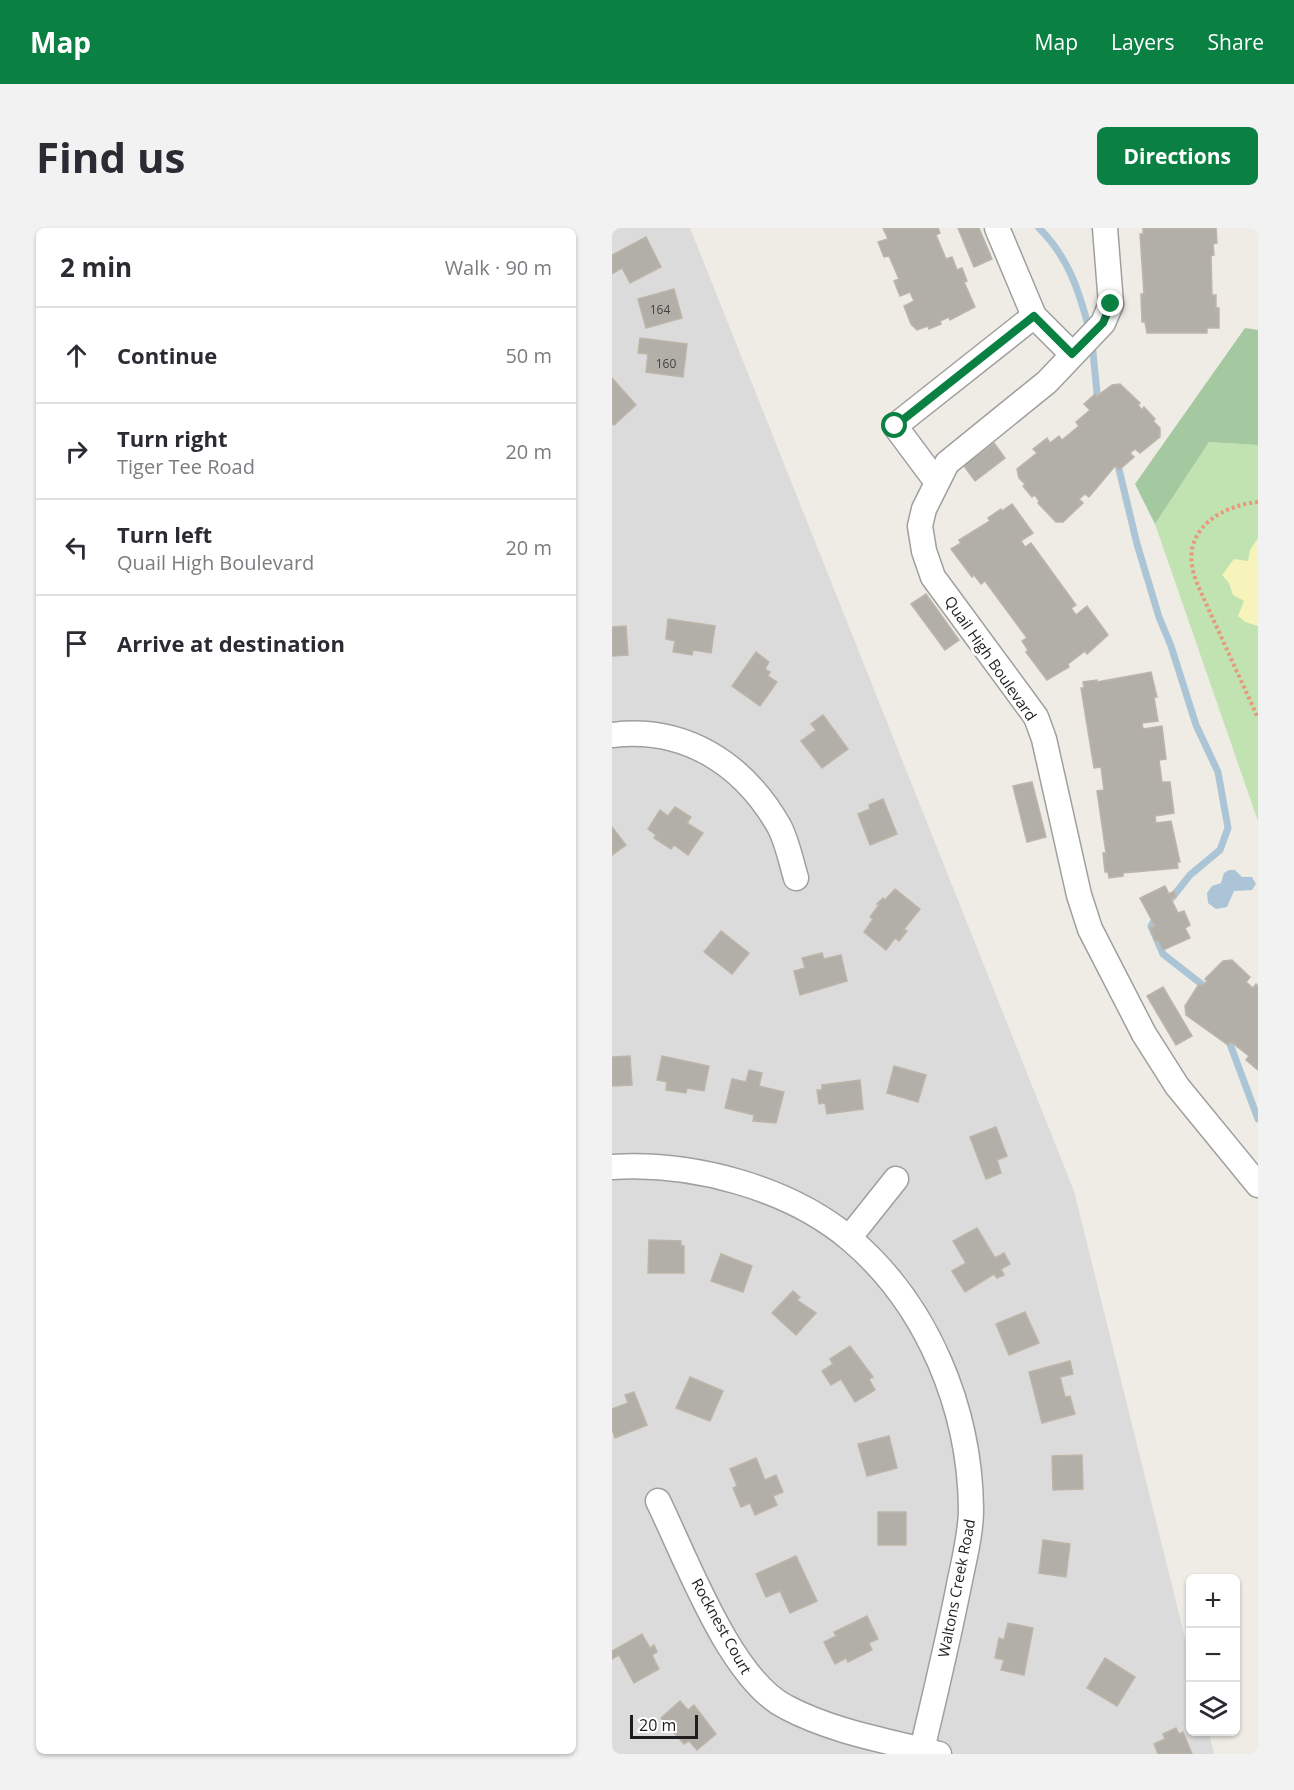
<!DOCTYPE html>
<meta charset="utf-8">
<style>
:root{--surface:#fff;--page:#f2f2f3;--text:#2b2b33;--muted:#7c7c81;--line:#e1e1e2;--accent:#0b8043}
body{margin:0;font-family:"Open Sans",sans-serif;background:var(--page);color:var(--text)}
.controls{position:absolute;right:18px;bottom:18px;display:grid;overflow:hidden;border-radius:9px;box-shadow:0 2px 4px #0004}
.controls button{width:54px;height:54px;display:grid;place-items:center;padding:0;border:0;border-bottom:2px solid var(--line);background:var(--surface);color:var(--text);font:30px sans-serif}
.scale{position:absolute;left:18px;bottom:15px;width:68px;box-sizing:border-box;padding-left:6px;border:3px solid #1e1e1e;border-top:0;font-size:16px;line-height:21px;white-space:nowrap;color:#1e1e1e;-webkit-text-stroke:4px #fff;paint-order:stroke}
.stop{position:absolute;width:18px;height:18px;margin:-14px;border:4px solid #0b8043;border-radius:50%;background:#fff}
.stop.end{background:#0b8043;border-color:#fff;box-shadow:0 2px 6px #0008}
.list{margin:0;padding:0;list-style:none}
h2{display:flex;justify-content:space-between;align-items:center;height:78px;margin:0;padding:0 24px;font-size:26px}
h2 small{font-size:20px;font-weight:400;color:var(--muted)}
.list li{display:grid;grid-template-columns:39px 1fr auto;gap:18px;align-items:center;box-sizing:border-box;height:96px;padding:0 24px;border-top:2px solid var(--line)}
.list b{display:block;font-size:22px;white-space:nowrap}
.list p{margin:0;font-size:20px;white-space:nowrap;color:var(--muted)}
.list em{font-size:20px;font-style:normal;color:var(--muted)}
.icon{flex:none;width:33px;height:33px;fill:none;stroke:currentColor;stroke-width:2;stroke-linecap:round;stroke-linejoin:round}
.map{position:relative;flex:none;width:646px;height:1526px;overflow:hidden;border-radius:9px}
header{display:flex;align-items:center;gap:36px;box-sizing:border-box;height:84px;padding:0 30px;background:var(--accent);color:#fff}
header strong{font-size:28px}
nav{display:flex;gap:33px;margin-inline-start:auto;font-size:21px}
.intro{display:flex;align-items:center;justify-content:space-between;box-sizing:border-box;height:144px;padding:0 36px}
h1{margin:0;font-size:42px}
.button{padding:15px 27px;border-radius:9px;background:var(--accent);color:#fff;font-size:21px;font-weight:700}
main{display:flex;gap:36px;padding:0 36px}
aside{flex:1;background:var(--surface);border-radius:9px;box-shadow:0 2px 4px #0004}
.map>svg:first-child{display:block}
.residential{fill:#dcdbdb}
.grass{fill:#c1e2b1}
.forest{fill:#a4c89f}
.sand{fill:#f6f4bb}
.water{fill:#abc5d6}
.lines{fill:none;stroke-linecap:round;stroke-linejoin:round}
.stream{stroke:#abc5d6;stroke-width:7}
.building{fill:#b2aea8;stroke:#bdb5a9;stroke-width:1.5}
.minor-casing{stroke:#9f9f9f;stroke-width:27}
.path{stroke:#e8997b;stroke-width:4;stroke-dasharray:3 3;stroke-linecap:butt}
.minor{stroke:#fff;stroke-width:24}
.route{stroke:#0b8043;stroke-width:8}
.labels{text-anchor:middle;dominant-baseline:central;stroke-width:6;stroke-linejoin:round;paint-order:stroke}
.number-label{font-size:12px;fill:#434240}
.street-label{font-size:15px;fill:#1e1e1e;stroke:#fff}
</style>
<header>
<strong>Map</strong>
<nav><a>Map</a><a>Layers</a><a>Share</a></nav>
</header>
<div class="intro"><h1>Find us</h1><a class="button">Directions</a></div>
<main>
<aside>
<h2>2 min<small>Walk · 90 m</small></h2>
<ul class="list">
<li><svg class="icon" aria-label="ahead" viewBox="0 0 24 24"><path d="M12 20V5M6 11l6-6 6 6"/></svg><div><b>Continue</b></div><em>50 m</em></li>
<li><svg class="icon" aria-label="right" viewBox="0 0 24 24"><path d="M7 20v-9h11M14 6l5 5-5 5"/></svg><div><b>Turn right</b><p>Tiger Tee Road</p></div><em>20 m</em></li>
<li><svg class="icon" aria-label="left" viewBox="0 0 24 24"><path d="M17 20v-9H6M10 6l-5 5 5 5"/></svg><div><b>Turn left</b><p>Quail High Boulevard</p></div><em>20 m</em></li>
<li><svg class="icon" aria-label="arrive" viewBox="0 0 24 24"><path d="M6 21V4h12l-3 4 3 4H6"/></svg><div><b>Arrive at destination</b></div></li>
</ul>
</aside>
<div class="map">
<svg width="646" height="1526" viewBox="0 0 646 1526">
<rect width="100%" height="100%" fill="#eeece5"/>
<!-- residential -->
<path class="residential" d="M0 0H78L462 963 578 1430V1504H597L602 1526H0Z"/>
<!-- grass -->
<path class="grass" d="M597 214 646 217V593L543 296Z"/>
<!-- forest -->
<path class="forest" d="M633 100 646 102V217L597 214 543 296 523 256Z"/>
<!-- sand -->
<path class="sand" d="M646 310V398L633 394 626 388 632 373 621 367 617 355 610 347 622 331 636 333 638 322Z"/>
<!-- water -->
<path class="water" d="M617 642H623L630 649H640L644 656 640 662 622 663 615 679 604 681 596 675 595 665 600 658 609 655 612 645Z"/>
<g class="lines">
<!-- stream -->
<g class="stream">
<path d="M427 0C456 29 467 62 477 101"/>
<path d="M480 114 486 175"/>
<path d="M505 233 525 316 547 389 559 418 584 497 606 544 616 600 608 622 578 647 559 671"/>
<path d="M546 686 539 698 551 726 597 762"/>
<path d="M615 808 646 891"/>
</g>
</g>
<!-- building -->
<g class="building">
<path d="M271 0H326L328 5 324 7 334 31 340 29 345 42 350 40 355 53 352 54 363 79 338 92 337 89 328 93 329 96 317 101 316 98 305 102 299 96 292 78 302 73 298 64 288 68 282 53 287 51 277 28 272 29 266 14 276 11Z"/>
<path d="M346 0H367L380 31 362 39Z"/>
<path d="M531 0H604L605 15 601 16 602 27 599 28 600 67H604V80H607V100H595V105H535L533 94H530L529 66H532L528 6H531Z"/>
<path d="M34 9 49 39 18 55 10 40 0 46V27Z"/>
<path d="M62 61 70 90 34 100 26 71Z"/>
<path d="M28 110 75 116 71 149 34 144 36 126 26 125Z"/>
<path d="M0 150 24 177 2 197 0 196Z"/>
<path d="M508 156 528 175 526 177 530 182 532 179 543 191 541 193 548 200V209L528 225 523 221 518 225 522 229 507 242 503 238 477 269 473 266 467 271 471 275 451 294H444L426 275 427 273 423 267 420 269 411 258 413 256 407 250 405 241 425 225 421 221 435 210 438 215 447 208 450 212 467 198 464 194 478 182 472 176 483 166 485 168 500 157Z"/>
<path d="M382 215 393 230 363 253 352 238Z"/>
<path d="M400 276 421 305 409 313 413 319 419 315 464 377 459 380 464 387 475 378 496 407 475 426 473 423 456 436 457 439 435 452 414 424 416 422 410 413 415 410 373 353 369 356 362 347 360 349 339 321 349 315 347 312 378 293 376 290 389 281 390 283Z"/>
<path d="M314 366 347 412 333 422 299 376Z"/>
<path d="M56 391 103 398 99 425 81 422 80 427 61 424 63 413 54 411Z"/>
<path d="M14 398 16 427 0 428V399Z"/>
<path d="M144 424 157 434 153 441 158 444 156 448 165 454 148 478 120 458Z"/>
<path d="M539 444 545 469H542L546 493 530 495 531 501 550 498 554 531 547 532 550 554H558L562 585 543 588 544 595 559 593 568 634H565L566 640 511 645V648L497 650 496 644H493L491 625H494L485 563 492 562 489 539 482 540 469 460H472L471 454 485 452V454Z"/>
<path d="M211 487 236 521 210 540 189 513 204 502 199 496Z"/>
<path d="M420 554 434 609 415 614 401 558Z"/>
<path d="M271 571 285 606 258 617 246 586 258 581 257 577Z"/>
<path d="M63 579 79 589 75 595 91 605 76 627 62 617 59 621 42 610 44 607 36 601 48 582 56 588Z"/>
<path d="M0 599 14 617 0 627Z"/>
<path d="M553 658 557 666 562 663 564 669 559 671 566 685 572 683 578 697 573 700 578 710 551 722 546 712 543 713 538 700 543 698 528 670Z"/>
<path d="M283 661 308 681 292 701 295 703 287 713 283 710 274 722 252 704 261 691 258 689 267 677 265 676 271 670 273 672Z"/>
<path d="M109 703 137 725 120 746 92 724Z"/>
<path d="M210 725 212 731 229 727 235 753 188 767 182 743 193 740 190 730Z"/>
<path d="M620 732 638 749 634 754 641 760 644 756 646 758V842L634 832 637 828 619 814 616 817 574 787 573 778 587 756 591 758 595 753 593 751 611 733Z"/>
<path d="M551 759 580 808 564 817 535 768Z"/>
<path d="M18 828 20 857 0 858V829Z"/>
<path d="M50 828 97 838 92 863 75 860 74 865 54 862 55 854 45 852Z"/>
<path d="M282 838 314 847 306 874 275 865Z"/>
<path d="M137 842 150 845 147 858 172 864 164 895 141 893 142 887 113 880 120 851 134 854Z"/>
<path d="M248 852 251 881 215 886 213 875 207 876 205 862H210V857Z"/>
<path d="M384 899 395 928 385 932 389 945 374 951 358 909Z"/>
<path d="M365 1000 383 1030 392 1025 398 1036 389 1041 392 1047 385 1050 382 1046 353 1064 340 1043 354 1035 341 1013Z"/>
<path d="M37 1012 69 1013V1018H72V1045H36Z"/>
<path d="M109 1026 140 1038 131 1064 99 1053Z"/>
<path d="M181 1063 188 1069 185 1072 204 1085 184 1107 160 1085Z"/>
<path d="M413 1084 427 1115 397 1127 384 1096Z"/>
<path d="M238 1118 261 1149 257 1151 263 1162 243 1174 229 1151 219 1157 210 1143 221 1136 218 1131Z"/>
<path d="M458 1133 461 1146 448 1149 453 1169 458 1168 463 1186 430 1195 417 1144Z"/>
<path d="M78 1149 111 1163 98 1193 64 1180Z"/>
<path d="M22 1164 35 1197 3 1210 0 1201V1181L16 1175 13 1167Z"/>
<path d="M277 1208 285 1240 255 1248 246 1216Z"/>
<path d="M470 1227 471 1261 441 1262 440 1228Z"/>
<path d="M144 1230 153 1252 164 1247 171 1264 161 1268 165 1277 143 1287 138 1275 129 1279 121 1260 125 1258 118 1241Z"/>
<rect x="266" y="1284" width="28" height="33"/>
<path d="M431 1312 458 1316 454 1349 427 1345Z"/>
<path d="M184 1328 205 1373 178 1385 168 1363 154 1369 144 1346Z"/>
<path d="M255 1388 266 1411 257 1415 260 1422 236 1434 234 1430 223 1436 212 1414 224 1408 222 1404Z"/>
<path d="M396 1395 421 1400 412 1447 389 1442 392 1432 383 1430 387 1410 392 1412Z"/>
<path d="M30 1406 38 1420 42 1417 45 1424 40 1427 47 1441 22 1455 7 1427 0 1431V1423Z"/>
<path d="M493 1430 523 1449 505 1478 475 1460Z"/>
<path d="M68 1473 76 1482 82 1477 104 1506 85 1522 77 1513 72 1516 49 1490Z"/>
<path d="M564 1500 567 1506 571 1504 580 1526H546L542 1516 553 1511 551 1506Z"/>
</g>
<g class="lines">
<defs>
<g id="minor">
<path d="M385 0 422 88 460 126"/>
<path d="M493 0 499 76 491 95 435 154 335 235 312 281 308 298 312 323 321 349 424 489 432 511 467 667 478 701 532 806 565 858 646 957"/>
<path d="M324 253 283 198 422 88"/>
<path d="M0 507C72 498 131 535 167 598 175 613 179 633 184 650"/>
<path d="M0 939C80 934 176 959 238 1011 316 1077 358 1181 359 1281 359 1307 351 1336 346 1362 335 1417 322 1471 309 1526"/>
<path d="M237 1010 284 951"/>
<path d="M46 1273C74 1330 118 1451 174 1479 221 1504 276 1513 327 1526"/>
</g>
</defs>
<!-- minor casing -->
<use href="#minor" class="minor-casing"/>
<!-- path -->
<path class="path" d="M646 274C613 277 574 298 580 337 581 345 584 353 587 360L646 490"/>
<!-- minor -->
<use href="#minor" class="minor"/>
</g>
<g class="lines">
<!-- route -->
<path class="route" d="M283 198 422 88 460 126 491 95 499 76"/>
</g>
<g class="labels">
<!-- number labels -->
<g class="number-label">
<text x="48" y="81">164</text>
<text x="54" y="135">160</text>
</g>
<!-- street labels -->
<g class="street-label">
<text transform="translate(379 430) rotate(55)">Quail High Boulevard</text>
<text transform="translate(344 1360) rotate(-79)">Waltons Creek Road</text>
<text transform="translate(110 1398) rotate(61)">Rocknest Court</text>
</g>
</g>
</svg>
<div class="controls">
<button>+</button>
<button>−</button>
<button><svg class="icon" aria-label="layers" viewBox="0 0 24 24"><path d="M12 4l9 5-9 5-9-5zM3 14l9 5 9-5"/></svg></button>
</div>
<div class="scale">20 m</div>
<div class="stop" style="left:283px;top:198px"></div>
<div class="stop end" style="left:499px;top:76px"></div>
</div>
</main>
